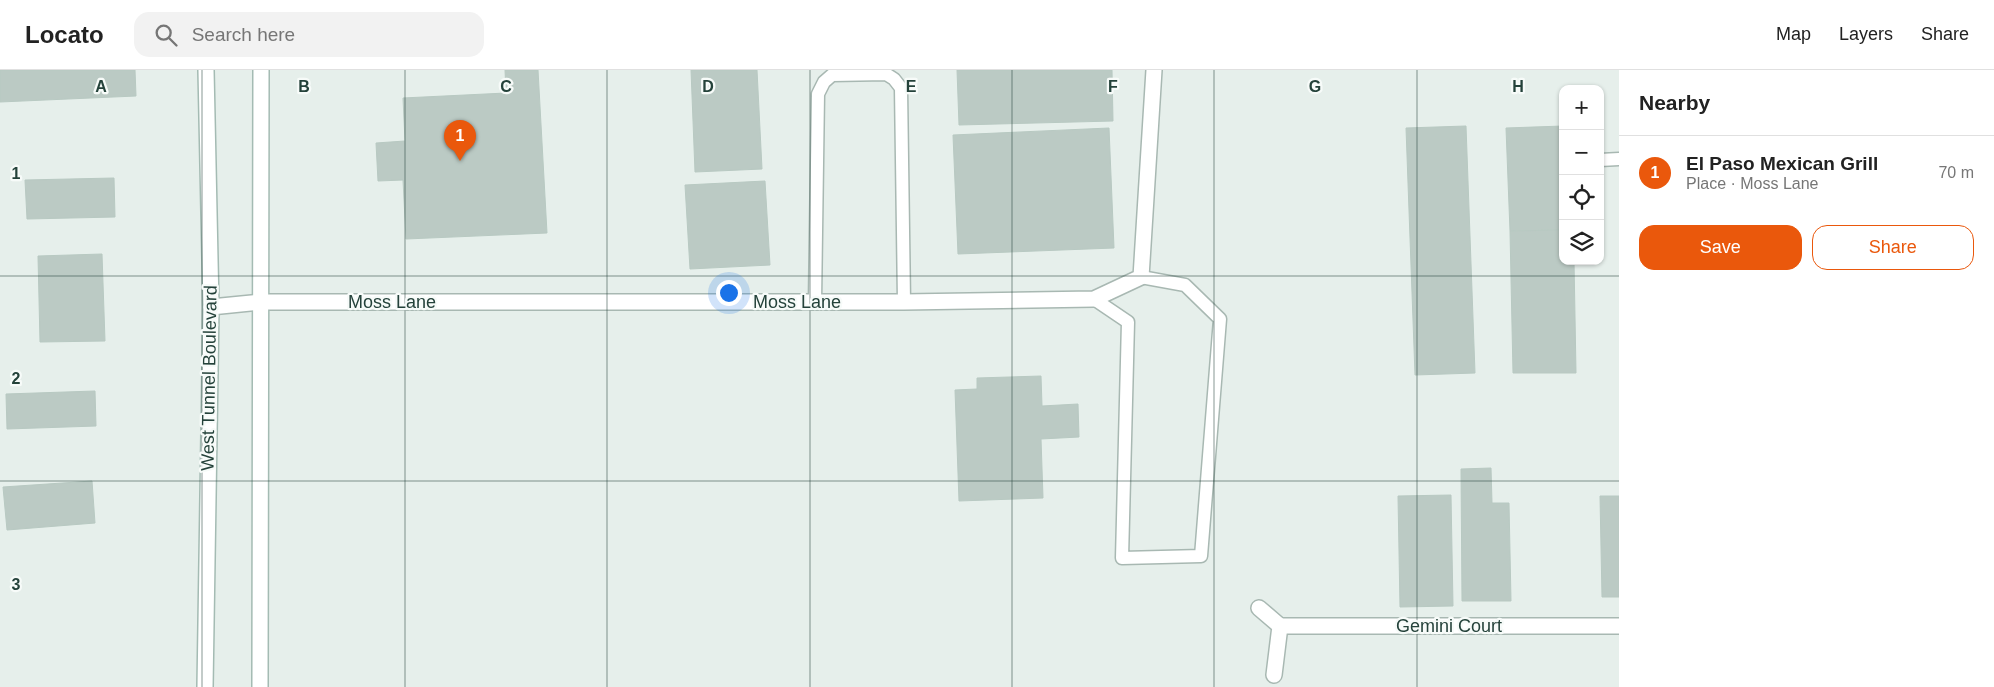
<!DOCTYPE html>
<meta charset="utf-8">
<style>
:root{--surface:#fff;--page:#f2f2f2;--text:#222;--muted:#767676;--line:#e0e0e0;--accent:#ea580c}
body{margin:0;font-family:Helvetica,sans-serif;background:var(--page);color:var(--text)}
.controls{position:absolute;right:15px;top:15px;display:grid;overflow:hidden;border-radius:10px;box-shadow:0 1px 4px #0004}
.controls button{width:45px;height:45px;display:grid;place-items:center;padding:0;border:0;border-bottom:1px solid var(--line);background:var(--surface);color:var(--text);font:25px sans-serif}
.you{position:absolute;left:728px;top:222px;width:18px;height:18px;margin:-12px;border:4px solid #fff;border-radius:50%;background:#1a73e8;box-shadow:0 0 0 8px #1a73e833}
.badge{display:grid;place-items:center;width:32px;height:32px;border-radius:50%;background:var(--accent);color:#fff;font-size:16px;font-weight:700}
.pin{position:absolute;translate:-50% -41px;filter:drop-shadow(0 1px 2px #0008)}
.pin::after{content:'';position:absolute;top:26px;width:18px;height:15px;background:inherit;clip-path:polygon(0 0,100% 0,50% 100%)}
.list{margin:0;padding:0;list-style:none}
h2{display:flex;justify-content:space-between;align-items:center;height:65px;margin:0;padding:0 20px;font-size:21px}
h2 small{font-size:16px;font-weight:400;color:var(--muted)}
.list li{display:grid;grid-template-columns:32px 1fr auto;gap:15px;align-items:center;box-sizing:border-box;height:75px;padding:0 20px;border-top:1px solid var(--line)}
.list b{display:block;font-size:19px;white-space:nowrap}
.list p{margin:0;font-size:16px;white-space:nowrap;color:var(--muted)}
.list em{font-size:16px;font-style:normal;color:var(--muted)}
.actions{display:flex;gap:10px;padding:15px 20px}
.actions a{flex:1;padding:11px 0;border:1px solid var(--accent);border-radius:15px;text-align:center;font-size:18px;color:var(--accent)}
.actions .main{background:var(--accent);color:#fff}
.icon{flex:none;width:28px;height:28px;fill:none;stroke:currentColor;stroke-width:2;stroke-linecap:round;stroke-linejoin:round}
.map{position:relative;flex:none;width:1619px;height:617px;overflow:hidden}
header{display:flex;align-items:center;gap:30px;box-sizing:border-box;height:70px;padding:0 25px;background:var(--surface);border-bottom:1px solid var(--line)}
header strong{font-size:24px}
nav{display:flex;gap:28px;margin-inline-start:auto;font-size:18px}
.search{width:350px;height:45px;background:var(--page);display:flex;align-items:center;gap:12px;box-sizing:border-box;padding:0 18px;border-radius:15px;color:var(--muted);font-size:19px}
main{display:flex}
aside{flex:1;background:var(--surface)}
.map>svg:first-child{display:block}
.building{fill:#bbcac4;stroke:#b8c9c2}
.lines{fill:none;stroke-linecap:round;stroke-linejoin:round}
.service-casing{stroke:#a8b8b2;stroke-width:15}
.minor-casing{stroke:#a8b8b2;stroke-width:18}
.secondary-casing{stroke:#a4bbb3;stroke-width:18}
.service{stroke:#fff;stroke-width:12}
.minor{stroke:#fff;stroke-width:15}
.secondary{stroke:#fff;stroke-width:15}
.grid{fill:none;stroke:#24423a;stroke-width:1;stroke-opacity:0.55}
.labels{text-anchor:middle;dominant-baseline:central;stroke-width:4.5;stroke-linejoin:round;paint-order:stroke}
.street-label{font-size:18px;fill:#24423a;stroke:#f7fbf9}
.grid-label{font-size:16px;text-anchor:middle;font-weight:bold;fill:#24423a;stroke:#f7fbf9;stroke-width:4.5;stroke-linejoin:round;paint-order:stroke}
</style>
<header>
<strong>Locato</strong>
<div class="search"><svg class="icon" aria-label="search" viewBox="0 0 24 24"><circle cx="10" cy="10" r="6"/><path d="M15 15l6 6"/></svg>Search here</div>
<nav><a>Map</a><a>Layers</a><a>Share</a></nav>
</header>
<main>
<div class="map">
<svg width="1619" height="617" viewBox="0 0 1619 617">
<rect width="100%" height="100%" fill="#e6efeb"/>
<!-- building -->
<g class="building">
<path d="M0 0H135L136 26 0 32Z"/>
<path d="M505 0H538L547 163 406 169 403 110 378 111 376 73 405 71 403 28 506 23Z"/>
<path d="M691 0H757L762 99 695 102Z"/>
<path d="M957 0H1112L1113 51 959 55Z"/>
<path d="M1466 56 1475 303 1415 305 1406 58Z"/>
<path d="M1563 56V160L1510 161 1506 58Z"/>
<path d="M1109 58 1114 178 958 184 953 65Z"/>
<path d="M114 108 115 147 27 149 25 110Z"/>
<path d="M765 111 770 195 690 199 685 115Z"/>
<path d="M1563 160V191H1574L1576 303H1513L1510 161Z"/>
<path d="M102 184 105 271 40 272 38 186Z"/>
<path d="M1041 306 1042 336 1078 334 1079 367 1041 369 1043 428 959 431 955 320 977 319V308Z"/>
<path d="M95 321 96 356 7 359 6 324Z"/>
<path d="M1491 398 1492 433H1509L1511 531H1462L1461 399Z"/>
<path d="M92 411 95 453 7 460 3 417Z"/>
<path d="M1451 425 1453 536 1400 537 1398 426Z"/>
<path d="M1600 426H1619V527H1602Z"/>
</g>
<g class="lines">
<defs>
<g id="service">
<path d="M1600 90 1619 89"/>
<path d="M1094 229 1128 252 1122 488 1201 486 1220 249 1185 215 1141 207"/>
<path d="M815 232 818 24 824 12 832 5 886 4 894 9 901 18 904 232"/>
</g>
<g id="minor">
<path d="M211 237 261 232H904L1094 229 1141 207 1154 0"/>
<path d="M1259 538 1280 556 1274 605"/>
<path d="M1280 556H1619"/>
</g>
<g id="secondary">
<path d="M205 617 211 237 206 0"/>
<path d="M260 617 261 0"/>
</g>
</defs>
<!-- service casing -->
<use href="#service" class="service-casing"/>
<!-- minor casing -->
<use href="#minor" class="minor-casing"/>
<!-- secondary casing -->
<use href="#secondary" class="secondary-casing"/>
<!-- service -->
<use href="#service" class="service"/>
<!-- minor -->
<use href="#minor" class="minor"/>
<!-- secondary -->
<use href="#secondary" class="secondary"/>
</g>
<!-- grid -->
<path class="grid" d="M202 0V617M405 0V617M607 0V617M810 0V617M1012 0V617M1214 0V617M1417 0V617M0 206H1619M0 411H1619"/>
<g class="labels">
<!-- street labels -->
<g class="street-label">
<text x="392" y="232">Moss Lane</text>
<text x="797" y="232">Moss Lane</text>
<text transform="translate(209 308) rotate(-89)">West Tunnel Boulevard</text>
<text x="1449" y="556">Gemini Court</text>
</g>
</g>
<g class="grid-label">
<text x="101" y="22">A</text>
<text x="304" y="22">B</text>
<text x="506" y="22">C</text>
<text x="708" y="22">D</text>
<text x="911" y="22">E</text>
<text x="1113" y="22">F</text>
<text x="1315" y="22">G</text>
<text x="1518" y="22">H</text>
<text x="16" y="109">1</text>
<text x="16" y="314">2</text>
<text x="16" y="520">3</text>
</g>
</svg>
<div class="controls">
<button>+</button>
<button>−</button>
<button><svg class="icon" aria-label="locate" viewBox="0 0 24 24"><circle cx="12" cy="12" r="6"/><path d="M12 2v4M12 18v4M2 12h4M18 12h4"/></svg></button>
<button><svg class="icon" aria-label="layers" viewBox="0 0 24 24"><path d="M12 4l9 5-9 5-9-5zM3 14l9 5 9-5"/></svg></button>
</div>
<div class="you"></div>
<div class="pin badge" style="left:460px;top:91px">1</div>
</div>
<aside>
<h2>Nearby<small></small></h2>
<ul class="list">
<li><span class="badge">1</span><div><b>El Paso Mexican Grill</b><p>Place · Moss Lane</p></div><em>70 m</em></li>
</ul>
<div class="actions"><a class="main">Save</a><a>Share</a></div>
</aside>
</main>
